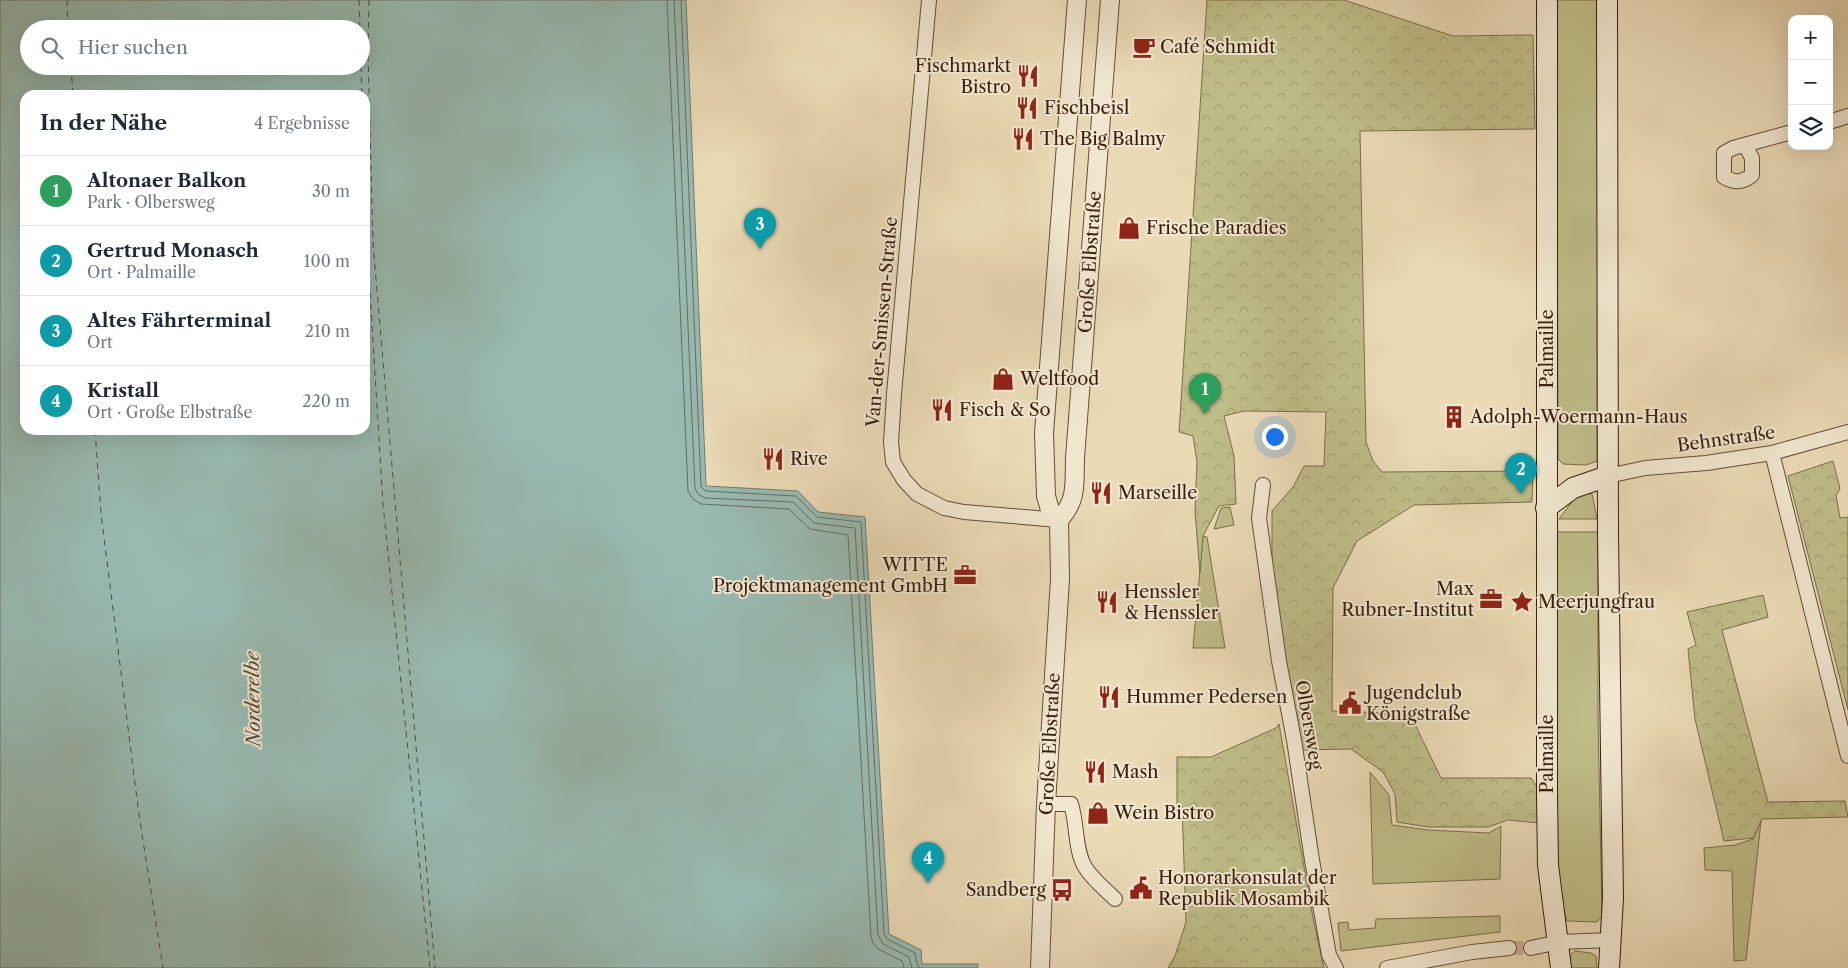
<!DOCTYPE html>
<html lang="de">
<meta charset="utf-8">
<style>
:root{--surface:#fff;--page:#f2f2f3;--text:#1f2937;--muted:#747a83;--line:#e0e1e3;--accent:#7c3aed}
body{margin:0;font-family:"Libre Caslon Text",serif;background:var(--page);color:var(--text)}
.controls{position:absolute;right:15px;top:15px;display:grid;overflow:hidden;border-radius:10px;box-shadow:0 5px 20px #0002}
.controls button{width:45px;height:45px;display:grid;place-items:center;padding:0;border:0;border-bottom:1px solid var(--line);background:var(--surface);color:var(--text);font:25px sans-serif}
.you{position:absolute;left:1274px;top:436px;width:18px;height:18px;margin:-12px;border:4px solid #fff;border-radius:50%;background:#1a73e8;box-shadow:0 0 0 8px #1a73e833}
.badge{display:grid;place-items:center;width:32px;height:32px;border-radius:50%;background:var(--accent);color:#fff;font-size:16px;font-weight:700}
.pin{position:absolute;translate:-50% -41px;filter:drop-shadow(0 1px 2px #0008)}
.pin::after{content:'';position:absolute;top:26px;width:18px;height:15px;background:inherit;clip-path:polygon(0 0,100% 0,50% 100%)}
.list{margin:0;padding:0;list-style:none}
h2{display:flex;justify-content:space-between;align-items:center;height:65px;margin:0;padding:0 20px;font-size:21px}
h2 small{font-size:16px;font-weight:400;color:var(--muted)}
.list li{display:grid;grid-template-columns:32px 1fr auto;gap:15px;align-items:center;box-sizing:border-box;height:70px;padding:0 20px;border-top:1px solid var(--line)}
.list b{display:block;font-size:19px;white-space:nowrap}
.list p{margin:0;font-size:16px;white-space:nowrap;color:var(--muted)}
.list em{font-size:16px;font-style:normal;color:var(--muted)}
.icon{flex:none;width:28px;height:28px;fill:none;stroke:currentColor;stroke-width:2;stroke-linecap:round;stroke-linejoin:round}
.map{position:relative;flex:none;width:1848px;height:968px;overflow:hidden}
.search{position:absolute;background:var(--surface);box-shadow:0 5px 20px #0002;left:20px;top:20px;width:350px;height:55px;display:flex;align-items:center;gap:12px;box-sizing:border-box;padding:0 18px;border-radius:28px;color:var(--muted);font-size:19px}
.panel{position:absolute;background:var(--surface);box-shadow:0 5px 20px #0002;left:20px;top:90px;width:350px;height:345px;border-radius:15px}
.map>svg:first-child{display:block}
.green{fill:#bfbd88;stroke:#7c6d4c}
.park{fill:url(#park-crowns);stroke:#7c6d4c}
.water{fill:#98bab1;stroke:#727b70;fill-rule:evenodd}
.lines{fill:none;stroke-linecap:round;stroke-linejoin:round}
.shore{stroke:#696c60;stroke-width:1}
.ferry{stroke:#564c40;stroke-width:1;stroke-dasharray:6 5;stroke-linecap:butt}
.minor-tunnel{stroke:#c7b495;stroke-width:14;stroke-dasharray:14 7;stroke-linecap:butt}
.minor-casing{stroke:#664c39;stroke-width:16}
.tertiary-casing{stroke:#664c39;stroke-width:20}
.secondary-casing{stroke:#3a1d0f;stroke-width:22}
.minor{stroke:#f1e7d0;stroke-width:14}
.tertiary{stroke:#f1e7d0;stroke-width:18}
.secondary{stroke:#f1e7d0;stroke-width:20}
.labels{text-anchor:middle;dominant-baseline:central;stroke-width:4;stroke-linejoin:round;paint-order:stroke}
.poi-label{font-size:18px;fill:#3a1d0f;stroke:#f1e7d0;text-anchor:start}
.street-label{font-size:18px;fill:#3a1d0f;stroke:#f1e7d0}
.water-label{font-size:19px;font-style:italic;fill:#564c40;stroke:#f1e7d0}
</style>
<div class="map">
<svg width="1848" height="968" viewBox="0 0 1848 968">
<defs>
<pattern id="park-crowns" width="20" height="18" patternUnits="userSpaceOnUse" patternTransform="scale(1.25)"><rect width="20" height="18" fill="#bfbd88"/><path d="M2 6a3 3 0 1 1 6 0M12 15a3 3 0 1 1 6 0" fill="none" stroke="#a5a274"/></pattern>
</defs>
<rect width="100%" height="100%" fill="#eadab6"/>
<filter id="stains"><feTurbulence type="fractalNoise" baseFrequency=".004" numOctaves="4"/><feColorMatrix values="0 0 0 0 .2 0 0 0 0 .09 0 0 0 0 .02 0 0 0 .5 -.17"/></filter>
<radialGradient id="worn" r=".72"><stop offset=".6" stop-color="#630" stop-opacity="0"/><stop offset="1" stop-color="#630" stop-opacity=".3"/></radialGradient>
<!-- green -->
<g class="green">
<path d="M1557 0H1598L1597 461 1586 465 1563 464 1558 459Z"/>
<path d="M1586 492 1592 494 1597 519H1559L1574 499Z"/>
<path d="M1230 507 1234 525 1214 529 1221 508Z"/>
<path d="M1556 532H1598V717L1602 916 1597 922 1567 921 1561 900 1557 862Z"/>
<path d="M1203 536 1207 537 1225 648H1193Z"/>
<path d="M1370 772 1389 795 1392 825 1428 830 1489 833 1501 826 1500 879 1373 884Z"/>
<path d="M1761 821 1746 960 1734 961 1732 871 1705 870 1704 848 1735 845 1753 839Z"/>
<path d="M1500 916V932L1341 951 1338 923 1348 922 1349 930 1375 928 1376 919Z"/>
<path d="M1575 951 1591 953 1596 956 1597 968H1571L1570 955Z"/>
</g>
<!-- park -->
<g class="park">
<path d="M1207 0H1344L1453 36 1533 35 1535 129 1360 131 1366 442 1373 461 1382 472 1533 471 1532 502 1414 505 1357 541 1333 588 1332 711 1410 714 1441 778H1531L1538 788V823L1508 820 1488 827H1428L1397 822 1395 794 1383 772 1351 749 1300 750 1272 572V511L1293 487 1304 466H1324L1326 412 1244 411 1224 416 1234 456 1236 504 1219 506 1203 536 1200 573 1195 512 1197 462 1193 436 1179 432Z"/>
<path d="M1833 461 1840 489 1836 495 1840 518 1848 517V710L1788 476Z"/>
<path d="M1763 595 1768 617 1722 630 1768 802 1845 801 1848 817 1762 819 1753 838 1724 841 1695 719 1688 649 1696 645 1687 612Z"/>
<path d="M1279 724 1313 918 1324 968H1168L1175 956 1186 922 1182 805H1177V757H1211L1276 728Z"/>
</g>
<!-- water -->
<path class="water" d="M0 0H686L706 486 798 491 818 512 865 517 889 934 921 950 922 964H978V968H0ZM29 29H361V66H29ZM25 95H365V430H25Z"/>
<g class="lines">
<!-- shore -->
<g class="shore">
<path d="M667 0 688 491 693 499 701 504 789 509 810 529 848 535 871 936 873 943 878 949 902 961 904 968"/>
<path d="M674 0 695 489 699 495 705 498 793 502 814 523 855 528 878 935 883 944 909 957 912 968"/>
<path d="M681 0 701 487 706 491 796 496 817 517 861 522 884 934 887 939 915 953 917 964 920 968"/>
</g>
<!-- ferry -->
<g class="ferry">
<path d="M67 0 68 29"/>
<path d="M359 0 360 29"/>
<path d="M369 0 368 52 373 244 435 968"/>
<path d="M71 66 73 95"/>
<path d="M361 66 362 95"/>
<path d="M365 183 368 260 383 504 430 968"/>
<path d="M95 430 101 514 139 815 163 968"/>
</g>
<!-- minor-tunnel -->
<path class="minor-tunnel" d="M1509 948H1531"/>
<defs>
<g id="minor">
<path d="M929 0 894 394 891 442 893 462 904 480 917 494 944 508 964 512 1059 520"/>
<path d="M1829 122 1848 116"/>
<path d="M1745 145 1752 158V175C1742 183 1735 183 1724 177V153L1733 148 1792 132"/>
<path d="M1772 453 1848 756"/>
<path d="M1608 476 1645 468 1706 463 1772 453 1848 432"/>
<path d="M1263 485 1259 518 1279 661 1294 740 1312 860 1329 955 1336 968"/>
<path d="M1046 804H1071C1077 822 1075 851 1085 867 1092 879 1105 889 1115 899"/>
<path d="M1531 948 1559 942 1611 940"/>
<path d="M1387 968 1472 952 1509 948"/>
</g>
<g id="tertiary">
<path d="M1059 520 1050 510 1046 496 1044 433 1077 0"/>
<path d="M1040 968 1046 804 1060 579 1059 520C1078 499 1074 484 1075 458L1110 0"/>
</g>
<g id="secondary">
<path d="M1547 0V795L1548 865 1561 968"/>
<path d="M1607 0 1608 535 1613 898 1609 968"/>
<path d="M1546 508 1573 488 1608 476"/>
</g>
</defs>
<!-- minor casing -->
<use href="#minor" class="minor-casing"/>
<!-- tertiary casing -->
<use href="#tertiary" class="tertiary-casing"/>
<!-- secondary casing -->
<use href="#secondary" class="secondary-casing"/>
<!-- minor -->
<use href="#minor" class="minor"/>
<!-- tertiary -->
<use href="#tertiary" class="tertiary"/>
<!-- secondary -->
<use href="#secondary" class="secondary"/>
</g>
<!-- icons -->
<defs>
<symbol id="cafe-bare" viewBox="-9 -9 18 18"><path d="M-5.5-4.5H6V0H3Q3 3.5 0 3.5H-2.5Q-5.5 3.5-5.5 0ZM3-3.2v2h1.7v-2ZM-6 4.5H4V6H-6Z" fill="#8f2418" stroke="#f1e7d0" stroke-width="2.5" paint-order="stroke"/></symbol>
<symbol id="restaurant-bare" viewBox="-9 -9 18 18"><path d="M-5-6h1v4h1v-4h1v4h1v-4h1v5L-1.5 .5V6h-2V.5L-5-1ZM5-6V6H3V1.5H1.5Q1.5-4 5-6Z" fill="#8f2418" stroke="#f1e7d0" stroke-width="2.5" paint-order="stroke"/></symbol>
<symbol id="shop-bare" viewBox="-9 -9 18 18"><path d="M-5-2.5h2.3a2.7 3.5 0 0 1 5.4 0H5L5.5 6h-11ZM-1.5-2.5h3a1.5 2.3 0 0 0-3 0Z" fill="#8f2418" stroke="#f1e7d0" stroke-width="2.5" paint-order="stroke"/></symbol>
<symbol id="building-bare" viewBox="-9 -9 18 18"><path d="M-4-6H4V6H1V3H-1V6H-4ZM-2.5-4.3h1.7v1.8h-1.7ZM.8-4.3h1.7v1.8H.8ZM-2.5-1h1.7V.8h-1.7ZM.8-1h1.7V.8H.8Z" fill="#8f2418" stroke="#f1e7d0" stroke-width="2.5" paint-order="stroke"/></symbol>
<symbol id="office-bare" viewBox="-9 -9 18 18"><path d="M-6-3h4V-5.5h4V-3h4V5H-6ZM-1-4.5V-3h2v-1.5ZM-6 0V1H6V0Z" fill="#8f2418" stroke="#f1e7d0" stroke-width="2.5" paint-order="stroke"/></symbol>
<symbol id="sight-bare" viewBox="-9 -9 18 18"><path d="M0-6L1.8-2.2L6-1.7L2.9 1.2L3.7 5.4L0 3.3L-3.7 5.4L-2.9 1.2L-6-1.7L-1.8-2.2Z" fill="#8f2418" stroke="#f1e7d0" stroke-width="2.5" paint-order="stroke"/></symbol>
<symbol id="civic-bare" viewBox="-9 -9 18 18"><path d="M-.6-6.5H3V-4.5H.6V-3L4-1V1h2V6H-6V1h2V-1L-.6-3ZM-1.2 2.5V6h2.4V2.5Z" fill="#8f2418" stroke="#f1e7d0" stroke-width="2.5" paint-order="stroke"/></symbol>
<symbol id="bus-bare" viewBox="-9 -9 18 18"><path d="M-5-6H5V4H4V6H2V4H-2V6H-4V4H-5ZM-3.5-4V0h7V-4ZM-3.5 1.2v1.5H-2V1.2ZM2 1.2v1.5H3.5V1.2Z" fill="#8f2418" stroke="#f1e7d0" stroke-width="2.5" paint-order="stroke"/></symbol>
</defs>
<g fill-rule="evenodd">
<use href="#cafe-bare" x="1128" y="31" width="32" height="32"/>
<use href="#restaurant-bare" x="1012" y="60" width="32" height="32"/>
<use href="#restaurant-bare" x="1011" y="92" width="32" height="32"/>
<use href="#restaurant-bare" x="1007" y="123" width="32" height="32"/>
<use href="#shop-bare" x="1113" y="212" width="32" height="32"/>
<use href="#shop-bare" x="987" y="363" width="32" height="32"/>
<use href="#restaurant-bare" x="926" y="394" width="32" height="32"/>
<use href="#building-bare" x="1438" y="401" width="32" height="32"/>
<use href="#restaurant-bare" x="757" y="443" width="32" height="32"/>
<use href="#restaurant-bare" x="1085" y="477" width="32" height="32"/>
<use href="#office-bare" x="949" y="559" width="32" height="32"/>
<use href="#office-bare" x="1475" y="583" width="32" height="32"/>
<use href="#restaurant-bare" x="1091" y="586" width="32" height="32"/>
<use href="#sight-bare" x="1506" y="586" width="32" height="32"/>
<use href="#restaurant-bare" x="1093" y="681" width="32" height="32"/>
<use href="#civic-bare" x="1334" y="687" width="32" height="32"/>
<use href="#restaurant-bare" x="1079" y="756" width="32" height="32"/>
<use href="#shop-bare" x="1082" y="797" width="32" height="32"/>
<use href="#civic-bare" x="1125" y="872" width="32" height="32"/>
<use href="#bus-bare" x="1046" y="874" width="32" height="32"/>
</g>
<g class="labels">
<!-- poi labels -->
<g class="poi-label">
<text x="1160" y="47">Café Schmidt</text>
<text x="1011" y="66" text-anchor="end">Fischmarkt<tspan x="1011" dy="21">Bistro</tspan></text>
<text x="1044" y="108">Fischbeisl</text>
<text x="1040" y="139">The Big Balmy</text>
<text x="1146" y="228">Frische Paradies</text>
<text x="1020" y="379">Weltfood</text>
<text x="959" y="410">Fisch &amp; So</text>
<text x="1470" y="417">Adolph-Woermann-Haus</text>
<text x="790" y="459">Rive</text>
<text x="1118" y="493">Marseille</text>
<text x="948" y="565" text-anchor="end">WITTE<tspan x="948" dy="21">Projektmanagement GmbH</tspan></text>
<text x="1474" y="589" text-anchor="end">Max<tspan x="1474" dy="21">Rubner-Institut</tspan></text>
<text x="1124" y="592">Henssler<tspan x="1124" dy="21">&amp; Henssler</tspan></text>
<text x="1538" y="602">Meerjungfrau</text>
<text x="1366" y="693">Jugendclub<tspan x="1366" dy="21">Königstraße</tspan></text>
<text x="1126" y="697">Hummer Pedersen</text>
<text x="1112" y="772">Mash</text>
<text x="1114" y="813">Wein Bistro</text>
<text x="1158" y="878">Honorarkonsulat der<tspan x="1158" dy="21">Republik Mosambik</tspan></text>
<text x="1046" y="890" text-anchor="end">Sandberg</text>
</g>
<!-- street labels -->
<g class="street-label">
<text transform="translate(1090 262) rotate(-86)">Große Elbstraße</text>
<text transform="translate(882 322) rotate(-85)">Van-der-Smissen-Straße</text>
<text transform="translate(1547 349) rotate(-90)">Palmaille</text>
<text transform="translate(1726 439) rotate(-8)">Behnstraße</text>
<text transform="translate(1309 725) rotate(80)">Olbersweg</text>
<text transform="translate(1050 744) rotate(-87)">Große Elbstraße</text>
<text transform="translate(1547 754) rotate(-90)">Palmaille</text>
</g>
<!-- water labels -->
<g class="water-label">
<text transform="translate(253 699) rotate(-91)">Norderelbe</text>
</g>
</g>
<rect width="100%" height="100%" filter="url(#stains)"/>
<rect width="100%" height="100%" fill="url(#worn)"/>
</svg>
<div class="controls">
<button>+</button>
<button>−</button>
<button><svg class="icon" aria-label="layers" viewBox="0 0 24 24"><path d="M12 4l9 5-9 5-9-5zM3 14l9 5 9-5"/></svg></button>
</div>
<div class="you"></div>
<div class="pin badge" style="left:1205px;top:414px;background:#2e9e5b">1</div>
<div class="pin badge" style="left:1521px;top:494px;background:#0f9aa8">2</div>
<div class="pin badge" style="left:760px;top:249px;background:#0f9aa8">3</div>
<div class="pin badge" style="left:928px;top:883px;background:#0f9aa8">4</div>
<div class="search"><svg class="icon" aria-label="search" viewBox="0 0 24 24"><circle cx="10" cy="10" r="6"/><path d="M15 15l6 6"/></svg>Hier suchen</div>
<section class="panel">
<h2>In der Nähe<small>4 Ergebnisse</small></h2>
<ul class="list">
<li><span class="badge" style="background:#2e9e5b">1</span><div><b>Altonaer Balkon</b><p>Park · Olbersweg</p></div><em>30 m</em></li>
<li><span class="badge" style="background:#0f9aa8">2</span><div><b>Gertrud Monasch</b><p>Ort · Palmaille</p></div><em>100 m</em></li>
<li><span class="badge" style="background:#0f9aa8">3</span><div><b>Altes Fährterminal</b><p>Ort</p></div><em>210 m</em></li>
<li><span class="badge" style="background:#0f9aa8">4</span><div><b>Kristall</b><p>Ort · Große Elbstraße</p></div><em>220 m</em></li>
</ul>
</section>
</div>
